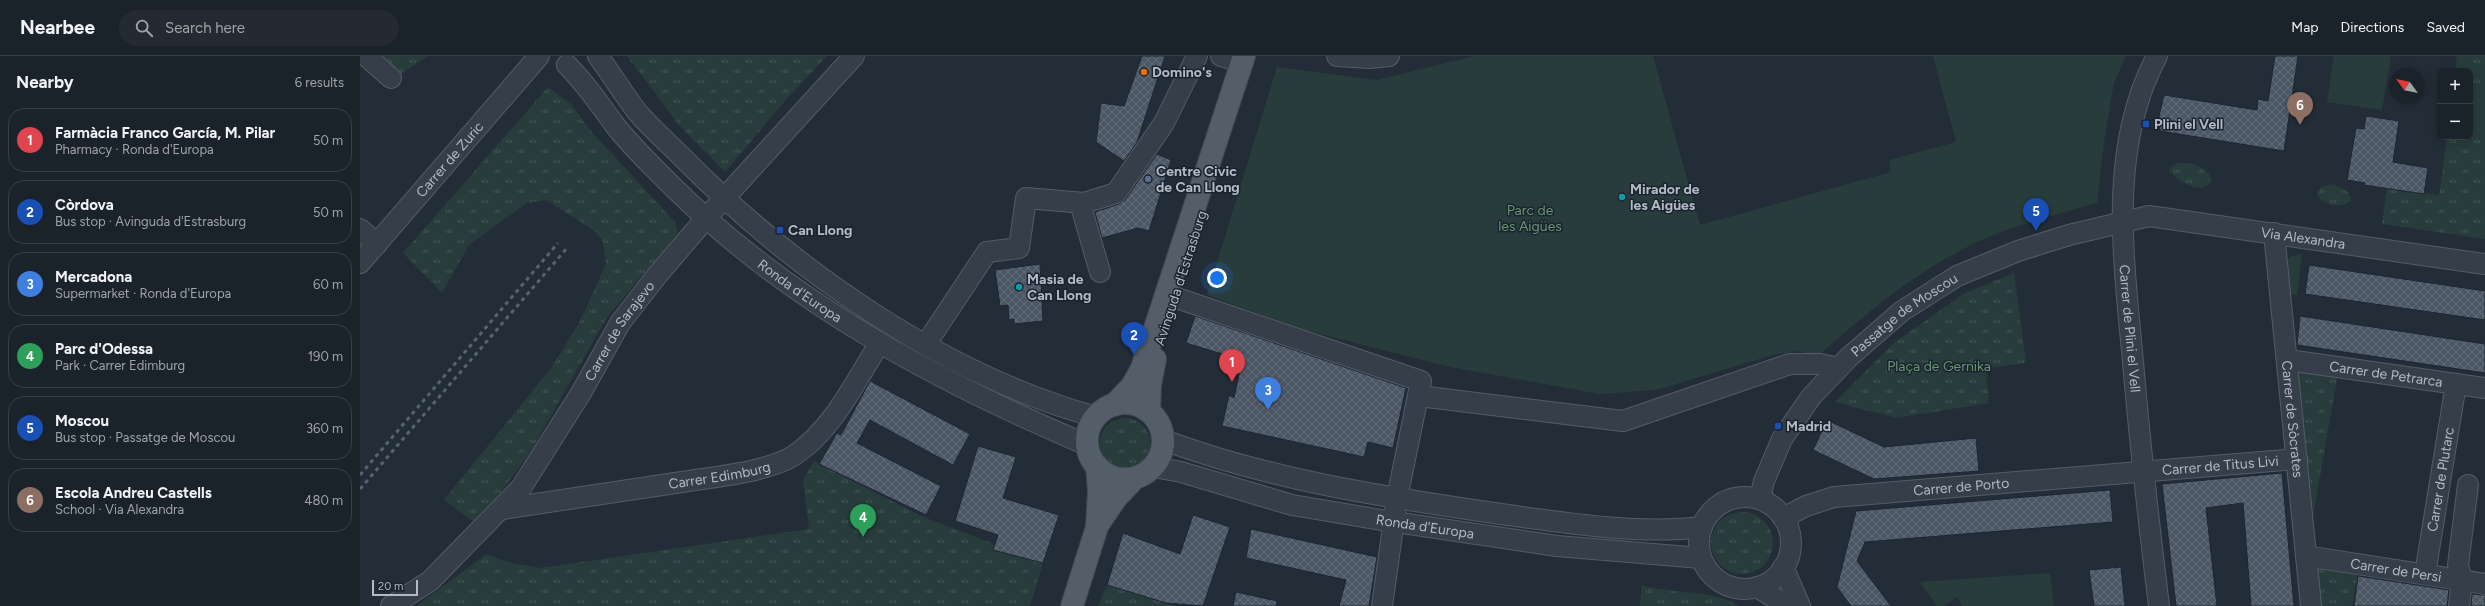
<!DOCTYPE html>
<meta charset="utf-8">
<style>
:root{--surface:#1a222a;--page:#232a32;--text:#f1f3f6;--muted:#9fa4a8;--line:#383f47;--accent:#2563eb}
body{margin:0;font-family:Figtree,sans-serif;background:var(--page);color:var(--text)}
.controls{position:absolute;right:12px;top:12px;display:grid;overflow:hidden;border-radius:8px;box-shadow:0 2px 10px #0003}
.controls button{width:36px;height:36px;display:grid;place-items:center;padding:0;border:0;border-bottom:1px solid var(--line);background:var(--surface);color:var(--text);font:20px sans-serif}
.compass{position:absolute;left:2029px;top:12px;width:36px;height:36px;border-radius:50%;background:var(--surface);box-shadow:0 2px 10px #0003;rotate:303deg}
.scale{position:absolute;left:12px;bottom:10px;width:46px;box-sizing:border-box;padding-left:4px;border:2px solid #b1bac5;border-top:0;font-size:11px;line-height:14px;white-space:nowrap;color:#b1bac5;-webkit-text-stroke:3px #1b242e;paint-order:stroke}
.you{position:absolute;left:857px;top:222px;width:14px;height:14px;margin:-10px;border:3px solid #fff;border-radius:50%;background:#1a73e8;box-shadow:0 0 0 6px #1a73e833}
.badge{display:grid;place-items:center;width:26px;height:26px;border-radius:50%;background:var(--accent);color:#fff;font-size:13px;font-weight:700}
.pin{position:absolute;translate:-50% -33px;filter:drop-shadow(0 1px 2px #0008)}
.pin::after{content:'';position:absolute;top:21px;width:14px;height:12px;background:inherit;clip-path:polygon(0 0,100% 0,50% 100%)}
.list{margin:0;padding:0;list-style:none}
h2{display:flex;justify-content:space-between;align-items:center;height:52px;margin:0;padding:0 16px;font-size:17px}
h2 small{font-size:13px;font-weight:400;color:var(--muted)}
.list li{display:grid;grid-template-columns:26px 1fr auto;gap:12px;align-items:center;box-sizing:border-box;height:64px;margin:0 8px 8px;padding:0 8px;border:1px solid var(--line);border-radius:16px}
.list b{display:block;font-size:15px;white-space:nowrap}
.list p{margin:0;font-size:13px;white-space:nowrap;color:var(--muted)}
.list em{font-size:13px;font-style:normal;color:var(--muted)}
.icon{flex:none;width:22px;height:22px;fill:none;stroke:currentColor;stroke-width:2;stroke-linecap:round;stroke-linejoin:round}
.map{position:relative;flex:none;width:2125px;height:550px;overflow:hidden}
header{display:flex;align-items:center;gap:24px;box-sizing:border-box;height:56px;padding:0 20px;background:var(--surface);border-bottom:1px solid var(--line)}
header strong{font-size:19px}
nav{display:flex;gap:22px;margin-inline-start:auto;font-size:14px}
.search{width:280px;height:36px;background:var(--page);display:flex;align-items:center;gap:10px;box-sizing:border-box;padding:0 14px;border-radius:22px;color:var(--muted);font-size:15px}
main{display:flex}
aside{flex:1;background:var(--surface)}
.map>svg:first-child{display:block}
.grass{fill:url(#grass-tufts)}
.garden{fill:#283c3c}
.building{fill:url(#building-cross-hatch);stroke:#1d2630}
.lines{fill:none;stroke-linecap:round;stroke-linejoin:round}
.minor-casing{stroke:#545d67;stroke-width:22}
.major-casing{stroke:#3f4852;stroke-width:24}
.minor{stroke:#363f49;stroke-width:20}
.major{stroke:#545e69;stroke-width:22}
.rail{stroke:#586370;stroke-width:3;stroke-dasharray:4 4;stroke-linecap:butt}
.food-dot{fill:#e8710a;stroke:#1b242e;stroke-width:1.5}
.transit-dot{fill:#1a4fb4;stroke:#1b242e;stroke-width:1.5}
.service-dot{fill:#5c6f8a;stroke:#1b242e;stroke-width:1.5}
.culture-dot{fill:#0f9aa8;stroke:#1b242e;stroke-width:1.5}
.labels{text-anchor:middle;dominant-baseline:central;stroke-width:3;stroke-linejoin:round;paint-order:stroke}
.poi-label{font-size:14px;font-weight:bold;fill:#b1bac5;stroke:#1b242e;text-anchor:start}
.street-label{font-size:14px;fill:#b1bac5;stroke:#1b242e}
.park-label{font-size:14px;fill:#699572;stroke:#1b242e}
</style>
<header>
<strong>Nearbee</strong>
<div class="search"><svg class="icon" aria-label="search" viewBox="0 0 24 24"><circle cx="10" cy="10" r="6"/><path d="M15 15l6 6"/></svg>Search here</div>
<nav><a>Map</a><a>Directions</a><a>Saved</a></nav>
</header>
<main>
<aside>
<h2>Nearby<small>6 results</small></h2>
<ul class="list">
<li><span class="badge" style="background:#e0444e">1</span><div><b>Farmàcia Franco García, M. Pilar</b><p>Pharmacy · Ronda d'Europa</p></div><em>50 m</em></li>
<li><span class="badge" style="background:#1a4fb4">2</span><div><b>Còrdova</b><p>Bus stop · Avinguda d'Estrasburg</p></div><em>50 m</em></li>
<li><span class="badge" style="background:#3f7fe0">3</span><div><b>Mercadona</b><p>Supermarket · Ronda d'Europa</p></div><em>60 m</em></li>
<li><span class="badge" style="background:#2e9e5b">4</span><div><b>Parc d'Odessa</b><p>Park · Carrer Edimburg</p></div><em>190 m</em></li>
<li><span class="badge" style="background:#1a4fb4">5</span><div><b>Moscou</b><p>Bus stop · Passatge de Moscou</p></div><em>360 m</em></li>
<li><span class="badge" style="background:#8d6e63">6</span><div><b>Escola Andreu Castells</b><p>School · Via Alexandra</p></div><em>480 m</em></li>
</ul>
</aside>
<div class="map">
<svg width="2125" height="550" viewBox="0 0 2125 550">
<defs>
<pattern id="grass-tufts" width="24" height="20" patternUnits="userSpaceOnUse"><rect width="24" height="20" fill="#283c3c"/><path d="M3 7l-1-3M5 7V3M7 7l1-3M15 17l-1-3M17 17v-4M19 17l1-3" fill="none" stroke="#455657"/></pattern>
<pattern id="building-cross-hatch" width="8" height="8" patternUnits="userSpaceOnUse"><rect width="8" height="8" fill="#4b5764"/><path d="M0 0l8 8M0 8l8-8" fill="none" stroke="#636d79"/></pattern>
</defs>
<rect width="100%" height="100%" fill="#232d38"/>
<!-- grass -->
<g class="grass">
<path d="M21 0H68L41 18Z"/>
<path d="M267 0H467L431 38 365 116 319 69Z"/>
<path d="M2097 0H2125V183L2022 168 2027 132 2079 139 2087 81H2110V15H2095Z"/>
<path d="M188 31 212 49 229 73 315 166 318 177 246 263 169 398 142 435 113 465 84 444 191 312 219 267 246 208 243 186 235 175 186 144 167 147 109 189 82 237 43 197Z"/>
<path d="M1819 107C1832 106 1843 110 1851 121 1850 143 1815 126 1809 114L1811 110Z"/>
<path d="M1971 128C1980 131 1992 135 1991 145 1980 153 1967 150 1958 141L1957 138 1961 131Z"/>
<path d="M1654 217 1666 307 1626 312 1629 347 1536 362 1475 346 1535 286 1605 237Z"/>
<path d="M1928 304 1979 312 1946 500 2000 508 1992 550H1951Z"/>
<circle cx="765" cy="387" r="25"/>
<path d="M454 405 561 460 683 507 670 550H56L127 498 147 506 181 512 449 473 443 424Z"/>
<circle cx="1382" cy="487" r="31"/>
<path d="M747 529 815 550H738Z"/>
<path d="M1282 529C1314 539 1350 532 1379 550H1280Z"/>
</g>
<!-- garden -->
<g class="garden">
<path d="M1115 0H1293L1340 169 1531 116 1529 104 1596 86 1573 0H1766L1754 27 1744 86 1737 147C1705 156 1672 165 1641 176 1574 201 1510 253 1458 300L1439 295 1413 299 1296 334 1240 338 1090 311 940 273 847 239 917 11 1016 24Z"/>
<path d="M1974 0H2031L2022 54 1967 46Z"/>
<path d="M2110 41 2125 43V84L2109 81Z"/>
<path d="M1942 198 1937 239 1924 238 1925 207 1932 200Z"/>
<path d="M1690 517 1694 550H1602L1597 541 1584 550H1577L1560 526Z"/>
</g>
<!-- building -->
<g class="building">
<path d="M782 0H805L777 86 764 105 736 86 741 47 764 50Z"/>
<path d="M1915 0H1938L1924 95 1800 75 1799 60 1804 39 1897 54 1898 43 1908 45Z"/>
<path d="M2006 60 2039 65 2033 106 2068 112 2064 138 2004 129 2005 127 1987 124 1996 72 2004 73Z"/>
<path d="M797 98 811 104 789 175 778 172 742 182 735 156 759 148 765 144Z"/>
<path d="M680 208 683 265 654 268V263L649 264 648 249 640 250 635 214Z"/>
<path d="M1949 209 2125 235V264L1945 238Z"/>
<path d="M835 260 1046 332 1033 392 1008 386 1004 401 862 370 869 339 874 342 882 304 826 287Z"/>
<path d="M1940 260 2125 288V317L1937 289Z"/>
<path d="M510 325 610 378 593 409 510 364 497 387 581 430 566 459 459 408 477 377 481 379Z"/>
<path d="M1467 364 1524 391 1616 382 1619 415 1514 423 1453 394Z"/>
<path d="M618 390 656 401 643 442 699 459 683 507 633 494 638 479 595 465Z"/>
<path d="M1922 417 1934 550H1891L1883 447 1846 452 1857 550H1816L1802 428Z"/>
<path d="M1750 434 1753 466 1505 486 1497 505 1531 550H1491L1477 531 1496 455Z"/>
<path d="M833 459 870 471 843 550 806 547 747 529 763 477 820 498Z"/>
<path d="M891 473 1017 501 1009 550H979L986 524 886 502Z"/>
<path d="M1761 511 1765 550H1734L1729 514Z"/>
<path d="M1998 520 2089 534 2087 550H1994Z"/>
<path d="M876 536 917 545 916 550H873Z"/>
<path d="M2112 538 2125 539V550H2111Z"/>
</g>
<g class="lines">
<defs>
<g id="minor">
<path d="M6 0 31 22"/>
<path d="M238 0C252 19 264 39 278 57 292 73 309 88 325 104 435 215 584 319 736 361"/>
<path d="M861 0 882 6"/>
<path d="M977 0 1010 2 1029 0"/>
<path id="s1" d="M1797 0C1747 93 1764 205 1773 306 1780 388 1789 469 1799 550"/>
<path id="s2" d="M207 9C225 27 239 47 254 68 270 89 291 109 310 128 427 245 576 325 727 389"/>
<path d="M720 147 740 216"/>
<path d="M0 173 17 188"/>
<path id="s3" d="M1914 177 1951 550"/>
<path id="s4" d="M0 207 179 0"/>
<path d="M814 241 1061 325 1037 442 1022 550"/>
<path d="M566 288 627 196 659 192 666 142 724 147 756 137 804 67 837 0"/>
<path id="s5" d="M1928 304 2125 332"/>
<path d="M1059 340 1263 365 1430 308H1460L1478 312"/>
<path d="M804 384C908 423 1023 441 1134 457 1198 466 1277 479 1342 471"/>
<path id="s6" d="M794 411 821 416 932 449 1021 464 1197 490 1341 502"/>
<circle cx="1385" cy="487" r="46"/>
<path id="s7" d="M1400 443 1404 425 1422 383 1451 341 1489 301 1542 255 1597 220 1658 195 1709 179 1789 160 2125 208"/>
<path id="s8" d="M142 453C202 444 262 435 322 426 353 421 407 416 433 400 472 375 495 326 519 288"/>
<path id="s9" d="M1423 462 1446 450 1474 441 1937 403"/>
<path id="s10" d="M1946 500 2125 528"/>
<path d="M1423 511 1440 550"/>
<path id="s11" d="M2065 518 2096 328"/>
<path d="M1397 531 1428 550"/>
<path id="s12" d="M31 550 70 525 161 432 221 337 260 267 299 217 347 161 494 0"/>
<path d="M2099 550 2102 525 2098 509 2108 429"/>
</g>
<g id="major">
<circle cx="765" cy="385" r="38"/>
<path d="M754 349 772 330 782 312 884 0"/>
<path d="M789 355 790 329 795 303"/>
<path d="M737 470 756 442 775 422"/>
<path d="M712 550 737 471 739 435 737 410"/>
</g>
</defs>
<!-- minor casing -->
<use href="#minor" class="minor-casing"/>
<!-- major casing -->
<use href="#major" class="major-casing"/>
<!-- minor -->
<use href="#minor" class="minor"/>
<!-- major -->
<use href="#major" class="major"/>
<!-- rail -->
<g class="rail">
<path d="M0 419 198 187"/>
<path d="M0 433 207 192"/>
</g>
</g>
<!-- markers -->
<circle class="food-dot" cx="784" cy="16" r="4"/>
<g class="transit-dot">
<rect x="1782" y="64" width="8" height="8" rx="2"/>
<rect x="416" y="170" width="8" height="8" rx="2"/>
<rect x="1414" y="366" width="8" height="8" rx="2"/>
</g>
<circle class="service-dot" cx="788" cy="123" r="4"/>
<g class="culture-dot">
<circle cx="1262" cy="141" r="4"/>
<circle cx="659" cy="231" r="4"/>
</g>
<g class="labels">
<!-- poi labels -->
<g class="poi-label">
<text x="792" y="16">Domino's</text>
<text x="1794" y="68">Plini el Vell</text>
<text x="796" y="115">Centre Civic<tspan x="796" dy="16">de Can Llong</tspan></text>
<text x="1270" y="133">Mirador de<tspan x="1270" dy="16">les Aigües</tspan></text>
<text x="428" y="174">Can Llong</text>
<text x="667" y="223">Masia de<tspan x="667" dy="16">Can Llong</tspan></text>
<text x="1426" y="370">Madrid</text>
</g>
<!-- street labels -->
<g class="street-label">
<text stroke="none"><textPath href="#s4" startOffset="137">Carrer de Zuric</textPath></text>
<text stroke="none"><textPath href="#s7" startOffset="663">Via Alexandra</textPath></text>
<text transform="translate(821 222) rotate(-72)">Avinguda d'Estrasburg</text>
<text stroke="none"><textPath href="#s2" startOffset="326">Ronda d'Europa</textPath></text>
<text stroke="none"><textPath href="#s7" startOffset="240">Passatge de Moscou</textPath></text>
<text stroke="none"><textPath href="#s1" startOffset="278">Carrer de Plini el Vell</textPath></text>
<text stroke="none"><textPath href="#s12" startOffset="362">Carrer de Sarajevo</textPath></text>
<text stroke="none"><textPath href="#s5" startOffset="99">Carrer de Petrarca</textPath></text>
<text stroke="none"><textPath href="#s3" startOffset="187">Carrer de Sòcrates</textPath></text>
<text stroke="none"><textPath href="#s9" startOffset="443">Carrer de Titus Livi</textPath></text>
<text stroke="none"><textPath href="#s8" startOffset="220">Carrer Edimburg</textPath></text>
<text stroke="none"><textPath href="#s11" startOffset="96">Carrer de Plutarc</textPath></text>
<text stroke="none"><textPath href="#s9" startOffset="183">Carrer de Porto</textPath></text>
<text stroke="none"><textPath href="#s6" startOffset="278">Ronda d'Europa</textPath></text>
<text stroke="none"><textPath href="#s10" startOffset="91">Carrer de Persi</textPath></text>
</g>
<!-- park labels -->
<g class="park-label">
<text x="1170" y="154">Parc de<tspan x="1170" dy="16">les Aigües</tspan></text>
<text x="1579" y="310">Plaça de Gernika</text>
</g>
</g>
</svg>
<div class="controls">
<button>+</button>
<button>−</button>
</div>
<svg class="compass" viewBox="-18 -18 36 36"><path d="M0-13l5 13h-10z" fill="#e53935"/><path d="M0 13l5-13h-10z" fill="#9fa4a8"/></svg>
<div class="scale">20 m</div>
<div class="you"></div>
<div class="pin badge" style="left:872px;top:326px;background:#e0444e">1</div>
<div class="pin badge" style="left:774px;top:299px;background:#1a4fb4">2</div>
<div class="pin badge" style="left:908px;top:354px;background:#3f7fe0">3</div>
<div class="pin badge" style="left:503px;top:481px;background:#2e9e5b">4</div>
<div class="pin badge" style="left:1676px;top:175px;background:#1a4fb4">5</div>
<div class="pin badge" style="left:1940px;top:69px;background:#8d6e63">6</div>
</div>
</main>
